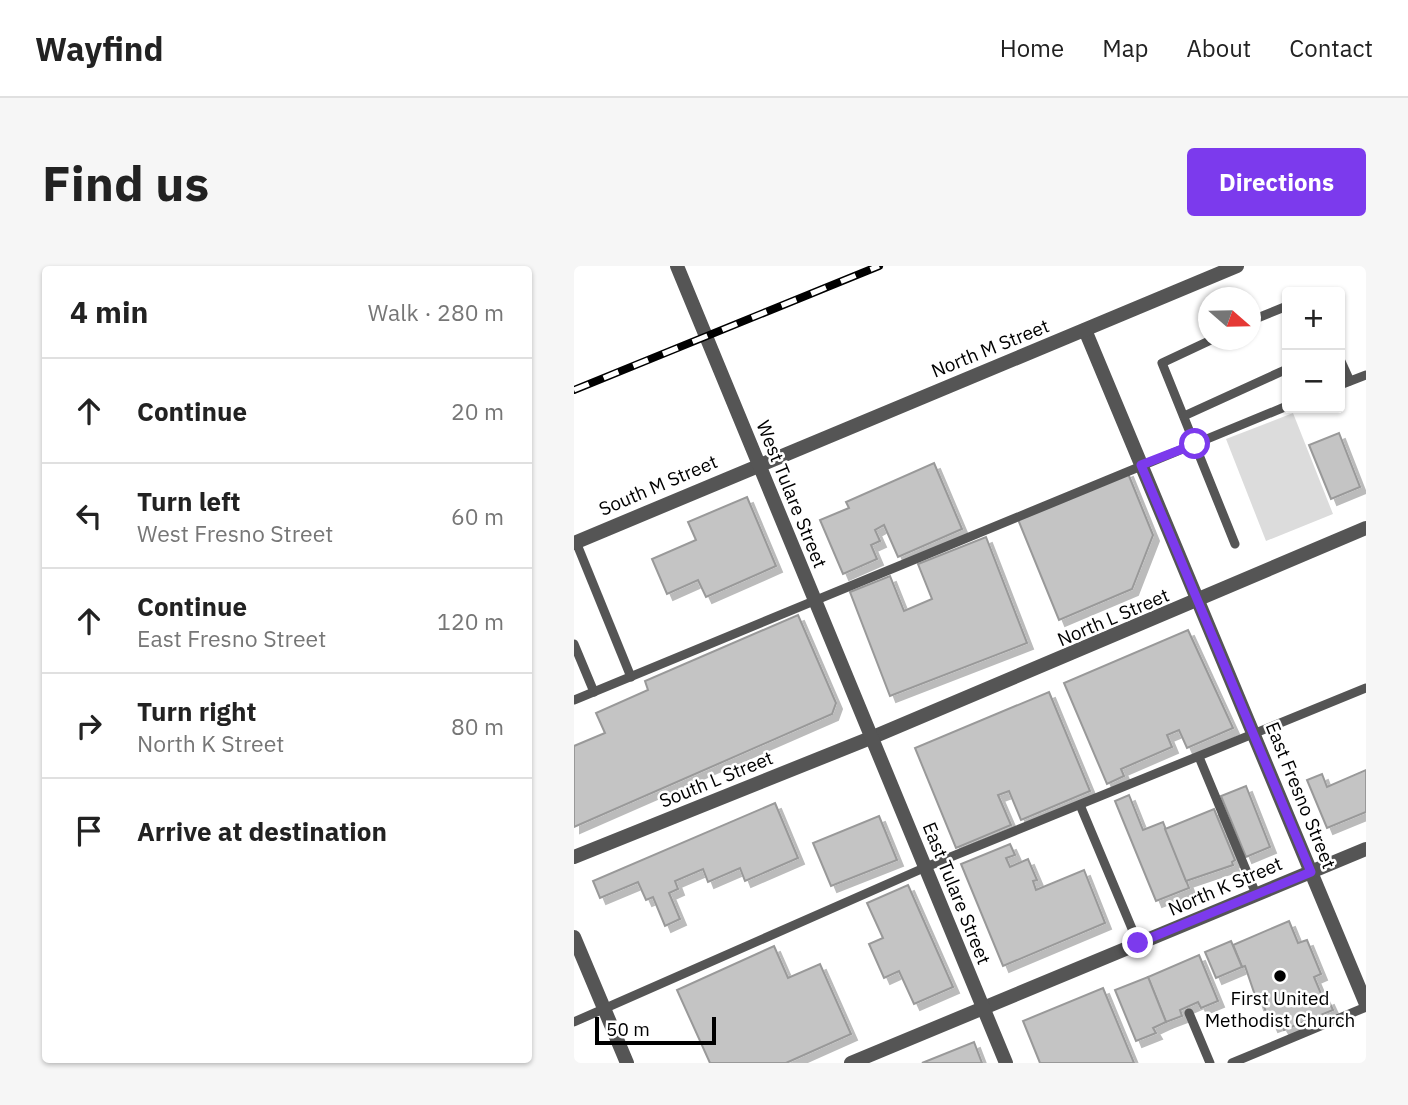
<!DOCTYPE html>
<meta charset="utf-8">
<style>
:root{--surface:#fff;--page:#f6f6f6;--text:#222;--muted:#767676;--line:#e0e0e0;--accent:#7c3aed}
body{margin:0;font-family:"IBM Plex Sans",sans-serif;background:var(--page);color:var(--text)}
.controls{position:absolute;right:21px;top:21px;display:grid;overflow:hidden;border-radius:7px;box-shadow:0 2px 5px #0004}
.controls button{width:63px;height:63px;display:grid;place-items:center;padding:0;border:0;border-bottom:2px solid var(--line);background:var(--surface);color:var(--text);font:35px sans-serif}
.compass{position:absolute;left:624px;top:21px;width:63px;height:63px;border-radius:50%;background:var(--surface);box-shadow:0 2px 5px #0004;rotate:110deg}
.scale{position:absolute;left:21px;bottom:18px;width:121px;box-sizing:border-box;padding-left:7px;border:4px solid #000;border-top:0;font-size:19px;line-height:24px;white-space:nowrap;color:#000;-webkit-text-stroke:5px #fff;paint-order:stroke}
.stop{position:absolute;width:21px;height:21px;margin:-16px;border:5px solid #7c3aed;border-radius:50%;background:#fff}
.stop.end{background:#7c3aed;border-color:#fff;box-shadow:0 2px 7px #0008}
.list{margin:0;padding:0;list-style:none}
h2{display:flex;justify-content:space-between;align-items:center;height:91px;margin:0;padding:0 28px;font-size:30px}
h2 small{font-size:23px;font-weight:400;color:var(--muted)}
.list li{display:grid;grid-template-columns:46px 1fr auto;gap:21px;align-items:center;box-sizing:border-box;height:105px;padding:0 28px;border-top:2px solid var(--line)}
.list b{display:block;font-size:26px;white-space:nowrap}
.list p{margin:0;font-size:23px;white-space:nowrap;color:var(--muted)}
.list em{font-size:23px;font-style:normal;color:var(--muted)}
.icon{flex:none;width:38px;height:38px;fill:none;stroke:currentColor;stroke-width:2;stroke-linecap:round;stroke-linejoin:round}
.map{position:relative;flex:none;width:792px;height:797px;overflow:hidden;border-radius:7px}
header{display:flex;align-items:center;gap:42px;box-sizing:border-box;height:98px;padding:0 35px;background:var(--surface);border-bottom:2px solid var(--line)}
header strong{font-size:33px}
nav{display:flex;gap:38px;margin-inline-start:auto;font-size:24px}
.intro{display:flex;align-items:center;justify-content:space-between;box-sizing:border-box;height:168px;padding:0 42px}
h1{margin:0;font-size:49px}
.button{padding:18px 32px;border-radius:7px;background:var(--accent);color:#fff;font-size:24px;font-weight:700}
main{display:flex;gap:42px;padding:0 42px}
aside{flex:1;background:var(--surface);border-radius:7px;box-shadow:0 2px 5px #0004}
.map>svg:first-child{display:block}
.green{fill:#dcdcdc}
.building{fill:#c4c4c4;stroke:#999;stroke-width:2;filter:url(#shadow)}
.lines{fill:none;stroke-linecap:round;stroke-linejoin:round}
.service{stroke:#555;stroke-width:9}
.minor{stroke:#555;stroke-width:14}
.tertiary{stroke:#555;stroke-width:14}
.rail-casing{stroke:#000;stroke-width:8}
.rail{stroke:#fff;stroke-width:5;stroke-dasharray:16;stroke-linecap:butt}
.route{stroke:#7c3aed;stroke-width:9}
.poi-dot{fill:#000;stroke:#fff;stroke-width:2.5}
.labels{text-anchor:middle;dominant-baseline:central;stroke-width:5;stroke-linejoin:round;paint-order:stroke}
.street-label{font-size:19px;fill:#000;stroke:#fff}
.poi-label{font-size:19px;fill:#000;stroke:#fff}
</style>
<header>
<strong>Wayfind</strong>
<nav><a>Home</a><a>Map</a><a>About</a><a>Contact</a></nav>
</header>
<div class="intro"><h1>Find us</h1><a class="button">Directions</a></div>
<main>
<aside>
<h2>4 min<small>Walk · 280 m</small></h2>
<ul class="list">
<li><svg class="icon" aria-label="ahead" viewBox="0 0 24 24"><path d="M12 20V5M6 11l6-6 6 6"/></svg><div><b>Continue</b></div><em>20 m</em></li>
<li><svg class="icon" aria-label="left" viewBox="0 0 24 24"><path d="M17 20v-9H6M10 6l-5 5 5 5"/></svg><div><b>Turn left</b><p>West Fresno Street</p></div><em>60 m</em></li>
<li><svg class="icon" aria-label="ahead" viewBox="0 0 24 24"><path d="M12 20V5M6 11l6-6 6 6"/></svg><div><b>Continue</b><p>East Fresno Street</p></div><em>120 m</em></li>
<li><svg class="icon" aria-label="right" viewBox="0 0 24 24"><path d="M7 20v-9h11M14 6l5 5-5 5"/></svg><div><b>Turn right</b><p>North K Street</p></div><em>80 m</em></li>
<li><svg class="icon" aria-label="arrive" viewBox="0 0 24 24"><path d="M6 21V4h12l-3 4 3 4H6"/></svg><div><b>Arrive at destination</b></div></li>
</ul>
</aside>
<div class="map">
<svg width="792" height="797" viewBox="0 0 792 797">
<defs>
<filter id="shadow"><feDropShadow dx="6" dy="6" stdDeviation="0" flood-color="#0004"/></filter>
</defs>
<rect width="100%" height="100%" fill="#fff"/>
<!-- green -->
<path class="green" d="M719 147 759 248 692 275 652 173Z"/>
<!-- building -->
<g class="building">
<path d="M765 167 786 221 757 233 735 179Z"/>
<path d="M360 197 388 263 324 291 310 259 301 264 306 275 297 279 303 293 269 308 246 254 275 242 272 236Z"/>
<path d="M553 205 579 269 558 323 485 354 443 251Z"/>
<path d="M173 231 202 300 132 331 124 314 93 328 78 293 122 274 114 256Z"/>
<path d="M412 271 453 377 316 430 276 326 316 310 330 345 358 333 344 298Z"/>
<path d="M224 349 262 437 258 448 0 561V480L31 467 22 447 74 424 71 415Z"/>
<path d="M614 364 659 462 613 482 605 464 593 469 598 481 547 503 550 510 533 518 490 417Z"/>
<path d="M475 426 516 525 447 554 435 525 424 529 437 559 382 582 341 482Z"/>
<path d="M792 504V546L753 562 733 514 748 508 753 521Z"/>
<path d="M672 520 696 581 672 591 647 530Z"/>
<path d="M555 529 569 564 589 556 615 622 582 635 541 535Z"/>
<path d="M201 537 224 592 171 615 166 602 134 616 129 603 101 615 104 623 95 627 106 653 91 660 79 631 72 634 64 616 26 632 19 615Z"/>
<path d="M640 543 661 594 658 596 659 599 612 615 591 563Z"/>
<path d="M305 550 323 594 257 620 239 577Z"/>
<path d="M436 578 441 589 432 592 436 601 454 593 463 614 459 615 462 624 510 604 531 657 429 700 387 598Z"/>
<path d="M334 619 379 721 340 738 325 705 310 712 295 678 309 672 293 637Z"/>
<path d="M715 655 724 677 733 674 747 708 740 711 750 735 754 733 759 744 710 764 706 757 698 760 688 736 684 738 671 700 668 701 659 679Z"/>
<path d="M657 675 668 701 642 712 631 686Z"/>
<path d="M200 680 214 712 246 698 277 768 212 797H136L103 724Z"/>
<path d="M625 689 644 735 627 742 624 736 606 744 608 750 592 756 574 711Z"/>
<path d="M574 711 592 756 579 762 582 767 562 775 541 724Z"/>
<path d="M529 722 560 797H466L449 755Z"/>
<path d="M400 776 408 797H348Z"/>
</g>
<g class="lines">
<!-- service -->
<g class="service">
<path d="M676 55 713 40"/>
<path d="M637 74 588 97 661 278"/>
<path d="M766 93 776 115"/>
<path d="M766 119 792 109"/>
<path d="M610 150 713 103"/>
<path d="M2 276 57 411"/>
<path d="M0 378 20 426"/>
<path d="M0 434 713 140"/>
<path d="M625 491 682 628"/>
<path d="M506 539 564 677"/>
<path d="M615 747 636 797"/>
<path d="M0 756 352 601 792 422"/>
<path d="M658 797 792 741"/>
</g>
<!-- minor -->
<g class="minor">
<path d="M511 64 792 738"/>
<path d="M0 277 663 0"/>
<path d="M0 591 299 471 792 262"/>
<path d="M0 671 53 797"/>
<path d="M277 797 792 583"/>
</g>
<!-- tertiary -->
<path class="tertiary" d="M103 0 432 797"/>
<defs>
<path id="rail" d="M0 124 305 0"/>
</defs>
<!-- rail casing -->
<use href="#rail" class="rail-casing"/>
<!-- rail -->
<use href="#rail" class="rail"/>
</g>
<g class="lines">
<!-- route -->
<path class="route" d="M564 677 737 606 567 199 621 178"/>
</g>
<!-- markers -->
<circle class="poi-dot" cx="706" cy="710" r="7"/>
<g class="labels">
<!-- street labels -->
<g class="street-label">
<text transform="translate(416 82) rotate(-22)">North M Street</text>
<text transform="translate(84 219) rotate(-23)">South M Street</text>
<text transform="translate(218 228) rotate(68)">West Tulare Street</text>
<text transform="translate(539 351) rotate(-23)">North L Street</text>
<text transform="translate(142 513) rotate(-22)">South L Street</text>
<text transform="translate(727 529) rotate(68)">East Fresno Street</text>
<text transform="translate(651 620) rotate(-23)">North K Street</text>
<text transform="translate(383 627) rotate(68)">East Tulare Street</text>
</g>
<!-- poi labels -->
<g class="poi-label">
<text x="706" y="732">First United<tspan x="706" dy="22">Methodist Church</tspan></text>
</g>
</g>
</svg>
<div class="controls">
<button>+</button>
<button>−</button>
</div>
<svg class="compass" viewBox="-18 -18 36 36"><path d="M0-13l5 13h-10z" fill="#e53935"/><path d="M0 13l5-13h-10z" fill="#767676"/></svg>
<div class="scale">50 m</div>
<div class="stop" style="left:621px;top:178px"></div>
<div class="stop end" style="left:564px;top:677px"></div>
</div>
</main>
